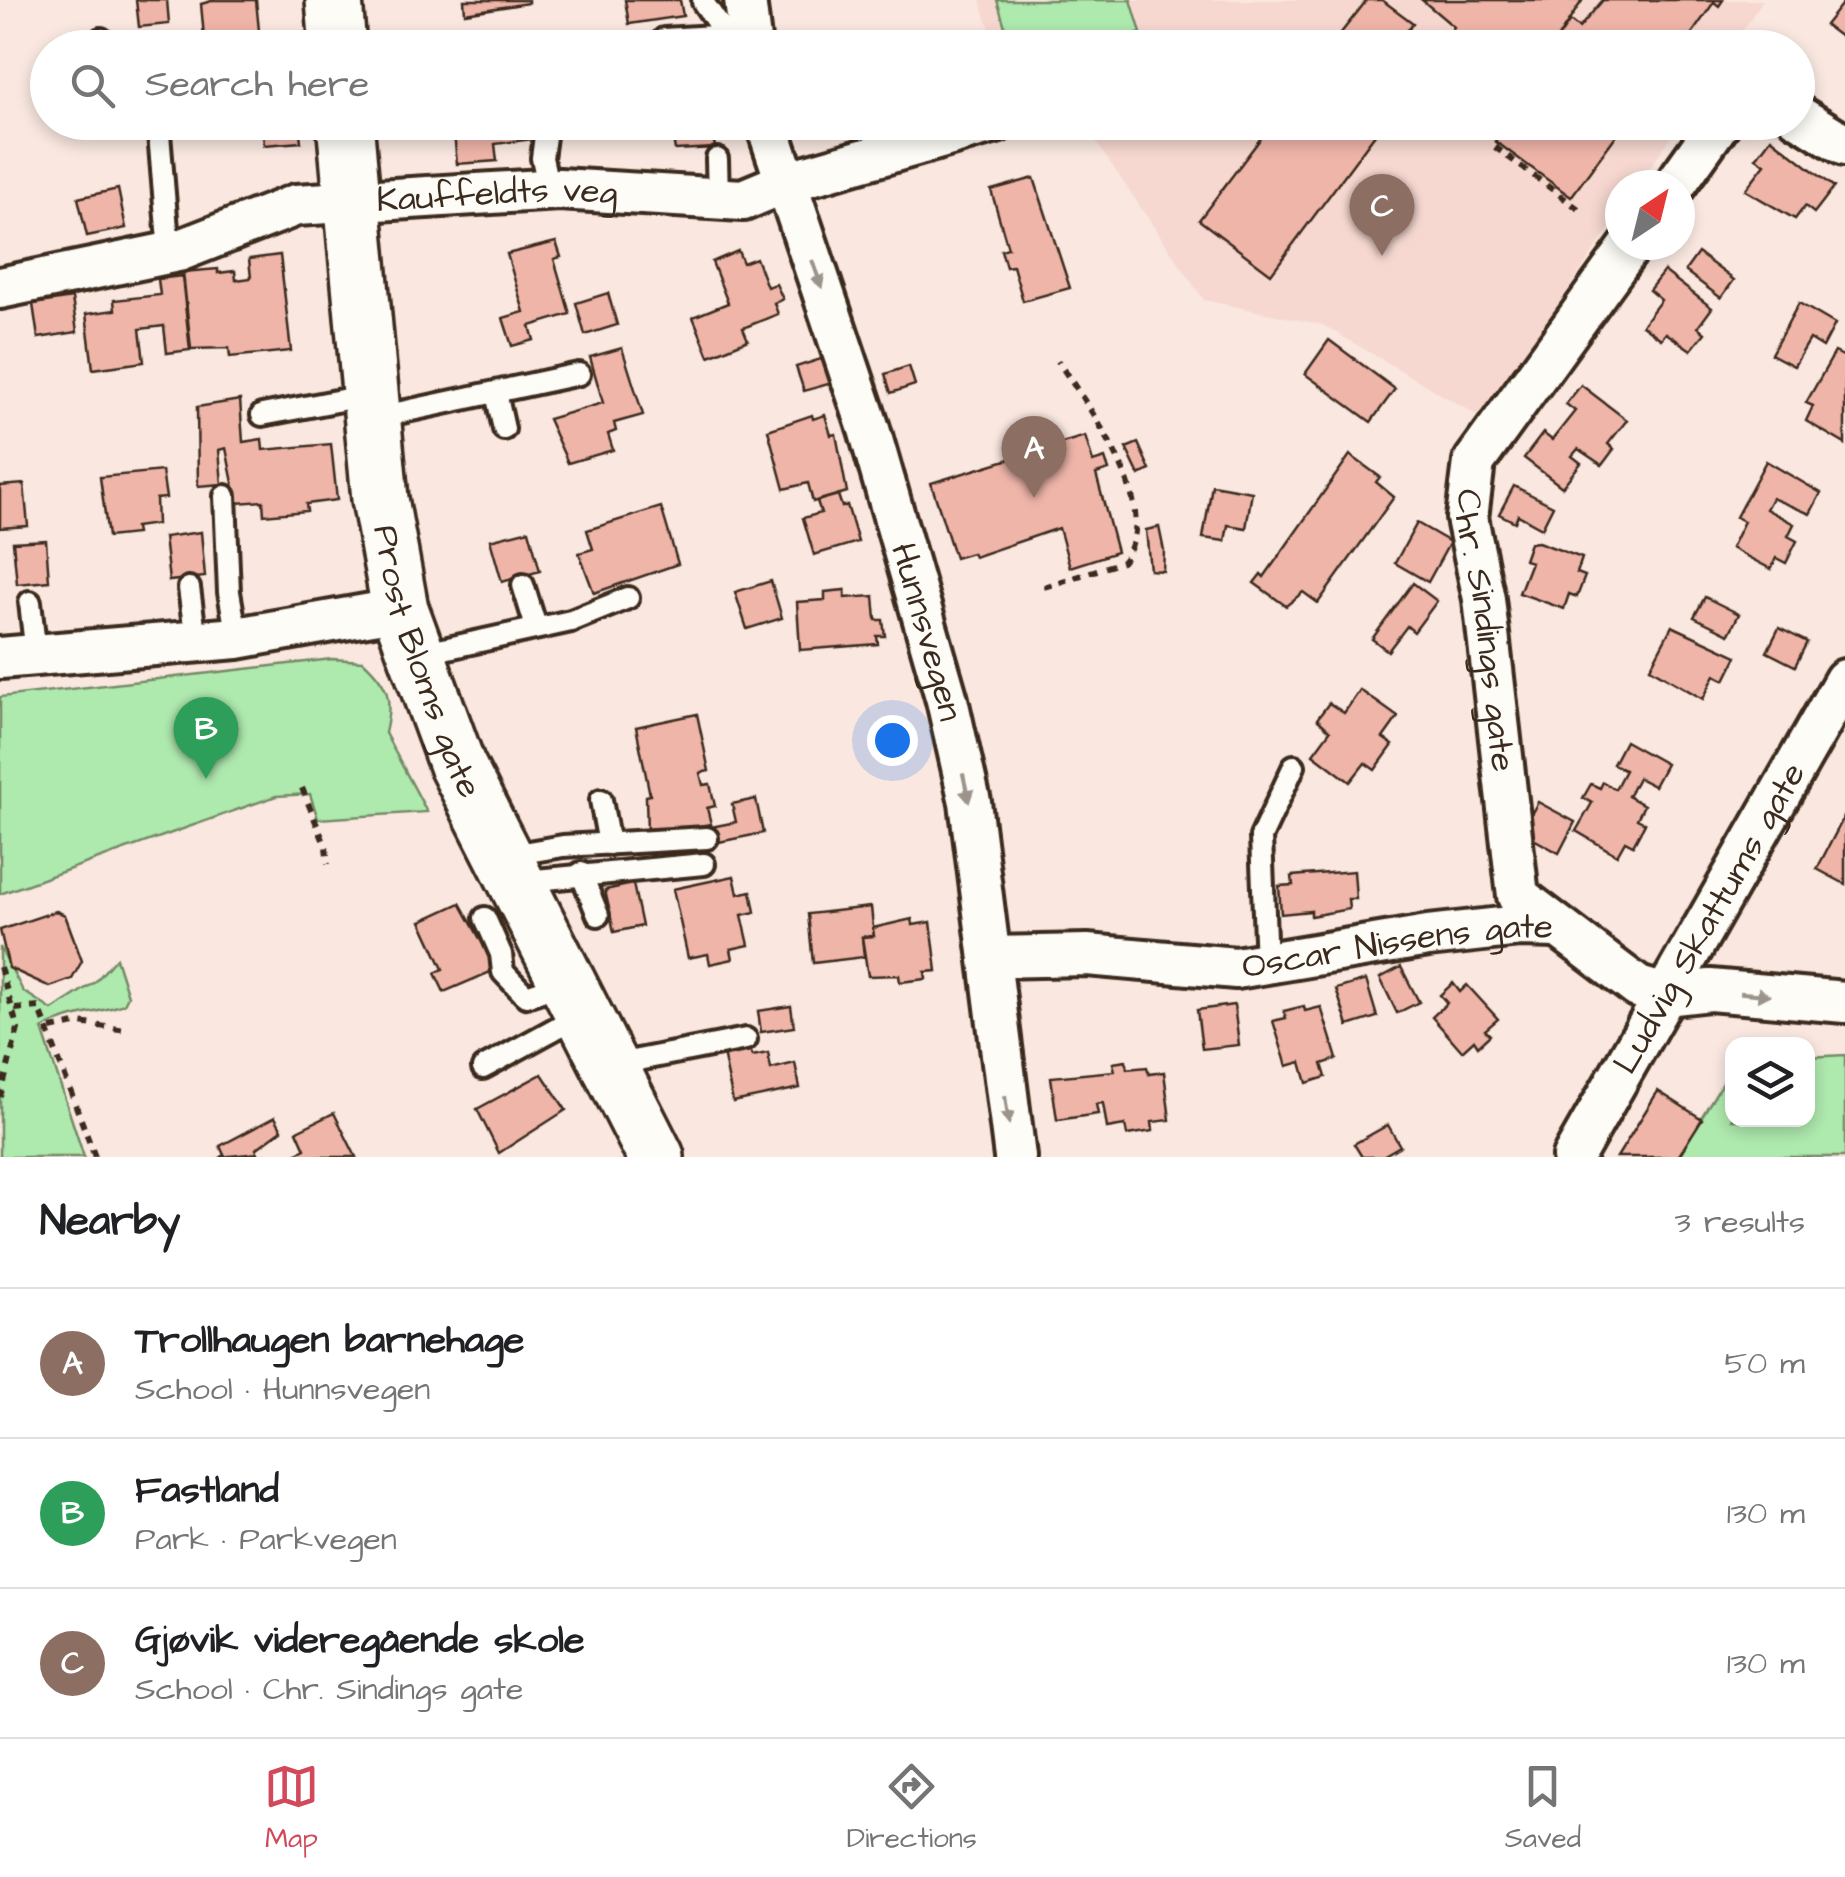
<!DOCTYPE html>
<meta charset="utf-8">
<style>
:root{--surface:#fff;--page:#f2f2f2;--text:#202124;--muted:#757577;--line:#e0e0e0;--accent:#d1495b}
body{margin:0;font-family:"Architects Daughter",sans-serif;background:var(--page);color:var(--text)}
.controls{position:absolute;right:30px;bottom:30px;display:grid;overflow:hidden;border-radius:20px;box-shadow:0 5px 15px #0003}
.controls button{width:90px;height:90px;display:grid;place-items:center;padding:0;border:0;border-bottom:2px solid var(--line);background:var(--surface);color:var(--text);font:50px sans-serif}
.compass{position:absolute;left:1605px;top:170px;width:90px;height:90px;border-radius:50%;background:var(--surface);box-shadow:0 5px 15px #0003;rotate:35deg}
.you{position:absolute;left:892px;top:740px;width:35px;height:35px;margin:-25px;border:8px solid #fff;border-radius:50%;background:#1a73e8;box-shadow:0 0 0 15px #1a73e833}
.badge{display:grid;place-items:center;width:65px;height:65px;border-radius:50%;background:var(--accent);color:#fff;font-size:32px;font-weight:700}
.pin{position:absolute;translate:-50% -82px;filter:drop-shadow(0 2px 5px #0008)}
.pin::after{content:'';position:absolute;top:52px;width:35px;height:30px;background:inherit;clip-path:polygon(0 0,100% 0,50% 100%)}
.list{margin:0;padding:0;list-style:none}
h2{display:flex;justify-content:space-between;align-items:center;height:130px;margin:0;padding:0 40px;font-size:42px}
h2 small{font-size:32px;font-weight:400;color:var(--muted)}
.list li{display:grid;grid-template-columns:65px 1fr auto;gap:30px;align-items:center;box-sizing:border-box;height:150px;padding:0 40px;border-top:2px solid var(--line)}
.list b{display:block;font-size:38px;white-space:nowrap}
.list p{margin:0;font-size:32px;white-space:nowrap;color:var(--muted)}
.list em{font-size:32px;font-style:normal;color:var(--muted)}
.icon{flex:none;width:55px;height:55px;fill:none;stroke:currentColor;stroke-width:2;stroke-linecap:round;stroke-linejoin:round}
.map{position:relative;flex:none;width:1845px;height:1157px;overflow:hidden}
.search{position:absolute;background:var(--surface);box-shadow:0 5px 15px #0003;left:30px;right:30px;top:30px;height:110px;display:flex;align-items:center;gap:25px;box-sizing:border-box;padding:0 35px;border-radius:55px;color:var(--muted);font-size:38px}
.sheet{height:580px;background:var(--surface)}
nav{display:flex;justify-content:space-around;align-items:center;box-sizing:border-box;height:140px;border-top:2px solid var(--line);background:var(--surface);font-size:28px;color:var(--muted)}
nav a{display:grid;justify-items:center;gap:5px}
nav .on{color:var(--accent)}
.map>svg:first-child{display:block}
.built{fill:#f6d8d0}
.green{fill:#aee9ae;stroke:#748a66;stroke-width:2.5}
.building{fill:#efb5a9;stroke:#3b2a1e;stroke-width:2.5}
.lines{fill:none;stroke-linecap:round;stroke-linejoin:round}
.service-casing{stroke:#3b2a1e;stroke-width:28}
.minor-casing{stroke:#3b2a1e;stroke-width:48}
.secondary-casing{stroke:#3b2a1e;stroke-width:62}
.path{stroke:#3b2a1e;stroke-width:6;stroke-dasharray:8 8;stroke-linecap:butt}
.service{stroke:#fdfcf7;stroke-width:20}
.minor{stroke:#fdfcf7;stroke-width:40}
.secondary{stroke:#fdfcf7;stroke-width:55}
.oneway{fill:#9c938a}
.labels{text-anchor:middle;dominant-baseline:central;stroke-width:8;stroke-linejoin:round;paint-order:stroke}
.street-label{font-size:35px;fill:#3b2a1e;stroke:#fdfcf7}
</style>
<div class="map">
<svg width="1845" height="1157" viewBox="0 0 1845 1157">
<rect width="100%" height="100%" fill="#f9e7e0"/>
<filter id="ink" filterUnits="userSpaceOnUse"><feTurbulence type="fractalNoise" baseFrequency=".01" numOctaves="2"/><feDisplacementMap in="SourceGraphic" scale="20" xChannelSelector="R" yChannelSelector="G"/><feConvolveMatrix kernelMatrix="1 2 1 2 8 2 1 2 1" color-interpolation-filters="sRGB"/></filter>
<g filter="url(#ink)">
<!-- built -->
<g class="built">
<path d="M980 0H1763L1731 48 996 47Z"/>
<path d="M1083 123H1680L1638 185H1620V212L1482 418 1323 325 1204 300Z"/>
</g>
<!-- green -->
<g class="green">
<path d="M997 0H1131L1141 33 1093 47H1011Z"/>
<path d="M332 659 363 661C389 685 393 699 385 733L427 812 318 819 310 794 276 796 0 894V697Z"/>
<path d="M0 947 23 991 52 1010 95 982 116 958 128 996 124 1004C96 1014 66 1015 42 1029L84 1157H0Z"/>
<path d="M1845 1055V1157H1677L1732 1067V1120H1808V1057Z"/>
</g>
<!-- building -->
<g class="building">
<path d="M136 0H167L169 24 139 27Z"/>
<path d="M215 0H256L260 41 269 40 270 48H205L201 4Z"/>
<path d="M464 0H528V3L465 13Z"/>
<path d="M625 0H680L683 16 629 24Z"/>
<path d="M1367 0H1382L1413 23 1400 40 1409 48H1329Z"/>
<path d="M1422 0H1580L1582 1 1551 48H1478L1465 36 1457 48H1452L1443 42 1454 27Z"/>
<path d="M1603 0H1723L1719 6 1714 2 1682 48H1551L1570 21 1579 28Z"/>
<path d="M1845 0V40L1825 25Z"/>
<path d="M262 122H299L301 142 264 145Z"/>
<path d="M453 122H531L533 139 495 144 497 161 457 164Z"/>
<path d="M658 122H732L733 130 713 133 715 148 675 150 673 138 660 140Z"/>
<path d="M1273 122H1384L1271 274 1199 220Z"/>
<path d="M1509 122H1626L1571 197 1495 141Z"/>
<path d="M1771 138 1834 187 1814 213 1805 206 1795 219 1745 190 1765 164 1756 158Z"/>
<path d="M1034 178 1070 288 1023 301 1013 266 1006 267 1001 250 1008 248 991 190Z"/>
<path d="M118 189 126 228 87 236 78 198Z"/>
<path d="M556 242 561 257 554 259 570 314 530 326 534 340 512 346 503 318 524 312 507 254Z"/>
<path d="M738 251 743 263 756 258 767 287 776 284 783 299 774 303 778 314 743 328 748 340 709 356 693 317 728 303 712 262Z"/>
<path d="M1698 253 1734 280 1721 298 1685 271Z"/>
<path d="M280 255 291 351 230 357 229 348 191 349 183 272 218 269V273L235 271 236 280 251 278 249 259Z"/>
<path d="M1664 271 1712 308 1698 327 1705 333 1691 350 1666 333 1661 339 1642 325 1661 300 1649 290Z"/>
<path d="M182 276 190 350 167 353 164 326 140 329 144 362 93 369 86 314 115 310 114 300 160 295 158 279Z"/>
<path d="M608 293 617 325 585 335 576 303Z"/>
<path d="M72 298 77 332 38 338 33 304Z"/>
<path d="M1799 303 1835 324 1823 347 1810 339 1794 366 1771 354Z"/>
<path d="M1329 340 1395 389 1371 422 1305 374Z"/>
<path d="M622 348 643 415 614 423 616 431 608 434 613 450 568 463 548 419 603 403 590 357Z"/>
<path d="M1835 352 1845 357V444L1806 421 1813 406 1806 403Z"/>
<path d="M824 358 832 383 804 391 796 367Z"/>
<path d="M909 366 915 385 891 393 885 374Z"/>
<path d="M1581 385 1627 420 1608 444 1614 449 1602 465 1578 449 1572 456 1581 463 1562 487 1524 458 1543 433 1552 440 1575 411 1566 404Z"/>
<path d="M240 400 243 442 262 439 263 450 331 444 337 500 306 504 307 511 264 515 263 501 237 503 226 448 219 450 222 484 198 486 197 407Z"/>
<path d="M812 415 813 419 825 415 831 435 836 434 847 492 813 502 808 483 784 489 768 430Z"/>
<path d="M1085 436 1093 462 1105 458 1109 470 1096 474 1117 552 1070 567 1059 528 974 557 972 553 955 558 931 483Z"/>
<path d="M1138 443 1150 470 1139 475 1126 448Z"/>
<path d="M1350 455 1380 477 1376 482 1394 497 1318 603 1303 592 1286 606 1254 583 1261 574 1264 577Z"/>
<path d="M1766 461 1821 493 1810 514 1772 498 1766 509 1794 524 1788 536 1797 541 1786 563 1776 558 1771 569 1731 548 1744 521 1736 517Z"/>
<path d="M162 471 166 498 156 499 157 524 135 527 136 534 108 537 100 477Z"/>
<path d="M24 484 28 526 0 528V486Z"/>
<path d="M1212 485 1252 492 1246 528 1228 525 1225 541 1203 538Z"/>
<path d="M1514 486 1553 506 1542 528 1518 515 1515 522 1499 514Z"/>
<path d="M838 495 842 507 847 505 858 542 814 555 803 518 821 513 817 501Z"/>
<path d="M661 507 678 564 594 593 579 553 593 549 587 530Z"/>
<path d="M1417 523 1450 542 1428 582 1395 563Z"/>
<path d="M1159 527 1164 551 1163 571 1150 570 1146 530Z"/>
<path d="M529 530 540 571 502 582 490 540Z"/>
<path d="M201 532 205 577 169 581 164 537Z"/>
<path d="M46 540 49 581 17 584 13 542Z"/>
<path d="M1538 542 1582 558 1577 573 1585 576 1577 597 1569 594 1564 609 1519 593 1531 562 1524 560 1530 543Z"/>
<path d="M771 581 782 618 747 629 735 592Z"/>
<path d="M1413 583 1437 601 1414 632 1407 626 1388 651 1372 639Z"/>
<path d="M845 590V598L874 596 876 620H883L885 636H877L878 644 800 650 797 602 825 600V592Z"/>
<path d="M1705 597 1739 614 1729 634 1694 617Z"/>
<path d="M1672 626 1737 656 1725 680 1715 675 1703 699 1650 668Z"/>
<path d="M1779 628 1807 642 1795 666 1767 652Z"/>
<path d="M1360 690 1398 717 1383 738 1393 745 1375 770 1365 763 1350 782 1313 754 1330 731 1317 719 1329 703 1344 713Z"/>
<path d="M697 714 709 771 700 773 703 785 710 784 715 806 707 808 711 824 647 834 646 796 650 795 636 727Z"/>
<path d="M1625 741 1666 764 1654 786 1638 778 1628 796 1644 805 1637 819 1645 823 1633 845 1625 841 1617 855 1576 831 1592 803 1583 798 1591 784 1600 788 1603 782 1615 789 1625 770 1613 764Z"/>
<path d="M756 799 763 833 714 843 711 827 736 822 732 804Z"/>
<path d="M1538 802 1575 822 1559 853 1530 837 1529 818Z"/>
<path d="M1845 815V884L1817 869Z"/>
<path d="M1354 871 1356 899H1348L1349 909 1311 916V911L1281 914 1279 886 1293 885 1292 876Z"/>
<path d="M734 876 738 894 751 891 755 912 742 915 749 945 731 949 733 959 710 964 708 954 688 958 673 889Z"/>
<path d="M633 884 642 926 614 932 605 890Z"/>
<path d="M460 903 494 964 490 966 493 971 444 992 435 973 443 969 421 921Z"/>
<path d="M871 907 874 936 862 937 864 957 813 963 808 914Z"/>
<path d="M56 911 65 915 82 961 72 979 50 987 9 968 0 930Z"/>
<path d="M912 919 913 925 931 922 937 971 925 972 926 979 900 982 899 975 868 976 862 937 874 936 873 928Z"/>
<path d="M1401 967 1419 1002 1397 1013 1380 978Z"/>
<path d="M1366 980 1377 1017 1348 1026 1336 989Z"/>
<path d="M1453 983 1460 992 1467 985 1498 1019 1485 1030 1490 1035 1478 1046 1474 1040 1462 1051 1432 1017 1447 1003 1440 995Z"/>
<path d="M1234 1005 1239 1045 1202 1049 1197 1010Z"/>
<path d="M791 1006 794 1027 761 1032 758 1011Z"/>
<path d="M1304 1006 1305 1011 1321 1007 1337 1059 1322 1064 1326 1077 1307 1083 1301 1062 1287 1066 1273 1021 1286 1018 1284 1011Z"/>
<path d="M750 1047 752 1056 768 1053 771 1069 795 1063 800 1088 733 1102 723 1053Z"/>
<path d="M1126 1061 1127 1069 1147 1067 1149 1074 1164 1072 1170 1120 1152 1122 1153 1131 1127 1135 1125 1125 1107 1128 1103 1103 1096 1104 1098 1114 1057 1120 1051 1077 1115 1071 1113 1063Z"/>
<path d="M542 1074 566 1110 499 1153 477 1109Z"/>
<path d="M1658 1091 1702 1119 1678 1157H1617Z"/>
<path d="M334 1113 356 1157H289L305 1149 297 1131Z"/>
<path d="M275 1117 282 1130 256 1149 258 1153 220 1157 224 1155 220 1146Z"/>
<path d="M1388 1125 1400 1146 1381 1157H1362L1354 1144Z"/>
</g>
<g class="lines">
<defs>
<g id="service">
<path d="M703 2 725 34"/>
<path d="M101 39 110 48"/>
<path d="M664 39 748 34"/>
<path d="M158 122 169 253"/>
<path d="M547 122 542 158 549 189"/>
<path d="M717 159 718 198"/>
<path d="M496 393 504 429"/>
<path d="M262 415 368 395"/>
<path d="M374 418 579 374"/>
<path d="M225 496 229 592 237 638"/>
<path d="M523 585 536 627"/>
<path d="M189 588 196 641"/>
<path d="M30 602 36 655"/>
<path d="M421 654 571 621 628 598"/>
<path d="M601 800 609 844"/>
<path d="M505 856 563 846 707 838"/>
<path d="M581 873 598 915"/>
<path d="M536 880 704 864"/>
<path d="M485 918 501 954 503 972 526 996 566 983"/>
<path d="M1266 964 1261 837 1294 766"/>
<path d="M612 1065 746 1039"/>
<path d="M483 1068 582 1014"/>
</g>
<g id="minor">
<path d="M745 0 751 48"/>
<path d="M1798 116 1845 145"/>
<path id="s1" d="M766 122 869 429 947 700 970 802 1015 1157"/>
<path d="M1675 185 1720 122"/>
<path id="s2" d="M1631 245 1474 462 1467 518 1484 599 1518 896 1638 987 1665 995 1710 990 1845 1002"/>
<path id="s3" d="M0 288 178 251 296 205 559 189 743 200 786 182 996 122"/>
<path d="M0 658 237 638 400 609"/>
<path id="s4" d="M990 957 1087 955 1236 968 1428 936 1520 926 1557 927"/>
<path id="s5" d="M1573 1157 1845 680"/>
</g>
<g id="secondary">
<path d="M334 0 338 48"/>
<path id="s6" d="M345 122 380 499 400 609 457 765 656 1157"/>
</g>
</defs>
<!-- service casing -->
<use href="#service" class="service-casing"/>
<!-- minor casing -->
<use href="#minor" class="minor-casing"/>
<!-- secondary casing -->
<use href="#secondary" class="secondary-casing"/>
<!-- path -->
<g class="path">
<path d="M1495 147 1580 210"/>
<path d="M1044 587 1122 562C1167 508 1088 408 1058 361"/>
<path d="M302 788 326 847 328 864"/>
<path d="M0 967 18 1029 0 1097"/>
<path d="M15 1009 39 1007 95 1157"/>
<path d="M51 1029 80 1023 126 1030"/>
</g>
<!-- service -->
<use href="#service" class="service"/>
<!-- minor -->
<use href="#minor" class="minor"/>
<!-- secondary -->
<use href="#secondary" class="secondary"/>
</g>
<!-- one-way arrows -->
<defs><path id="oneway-solid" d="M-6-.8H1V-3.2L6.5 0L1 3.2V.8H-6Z" transform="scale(2.5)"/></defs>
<g class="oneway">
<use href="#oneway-solid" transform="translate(817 274) rotate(71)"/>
<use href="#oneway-solid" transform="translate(966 788) rotate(78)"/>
<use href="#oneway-solid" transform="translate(1755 994) rotate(5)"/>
<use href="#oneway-solid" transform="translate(1007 1110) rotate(82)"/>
</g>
</g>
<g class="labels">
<!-- street labels -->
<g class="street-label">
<text stroke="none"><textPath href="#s3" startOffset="510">Kauffeldts veg</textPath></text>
<text stroke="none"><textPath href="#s2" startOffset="438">Chr. Sindings gate</textPath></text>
<text stroke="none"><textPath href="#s1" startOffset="535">Hunnsvegen</textPath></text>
<text stroke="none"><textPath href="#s6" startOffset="548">Prost Bloms gate</textPath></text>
<text stroke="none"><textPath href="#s5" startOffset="275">Ludvig Skattums gate</textPath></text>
<text stroke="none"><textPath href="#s4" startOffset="410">Oscar Nissens gate</textPath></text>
</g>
</g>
</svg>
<div class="controls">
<button><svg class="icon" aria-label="layers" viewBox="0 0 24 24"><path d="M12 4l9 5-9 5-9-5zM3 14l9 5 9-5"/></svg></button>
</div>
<svg class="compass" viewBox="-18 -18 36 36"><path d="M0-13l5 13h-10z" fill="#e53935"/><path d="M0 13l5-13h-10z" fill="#757577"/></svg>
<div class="you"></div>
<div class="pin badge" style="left:1034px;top:498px;background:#8d6e63">A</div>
<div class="pin badge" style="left:206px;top:779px;background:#2e9e5b">B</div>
<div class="pin badge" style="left:1382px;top:256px;background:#8d6e63">C</div>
<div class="search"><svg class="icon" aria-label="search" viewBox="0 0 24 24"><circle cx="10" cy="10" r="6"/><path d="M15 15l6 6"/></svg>Search here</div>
</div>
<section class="sheet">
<h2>Nearby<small>3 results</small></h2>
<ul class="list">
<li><span class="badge" style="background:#8d6e63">A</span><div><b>Trollhaugen barnehage</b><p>School · Hunnsvegen</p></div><em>50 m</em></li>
<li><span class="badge" style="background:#2e9e5b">B</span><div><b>Fastland</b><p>Park · Parkvegen</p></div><em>130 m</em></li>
<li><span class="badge" style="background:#8d6e63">C</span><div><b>Gjøvik videregående skole</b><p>School · Chr. Sindings gate</p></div><em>130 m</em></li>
</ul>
</section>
<nav>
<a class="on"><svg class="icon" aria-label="map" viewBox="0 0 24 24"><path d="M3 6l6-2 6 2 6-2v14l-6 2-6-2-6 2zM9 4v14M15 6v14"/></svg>Map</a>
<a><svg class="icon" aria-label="directions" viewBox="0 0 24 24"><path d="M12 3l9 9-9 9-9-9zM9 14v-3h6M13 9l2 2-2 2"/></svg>Directions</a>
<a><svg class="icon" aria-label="saved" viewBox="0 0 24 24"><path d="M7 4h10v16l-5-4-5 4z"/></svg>Saved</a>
</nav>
